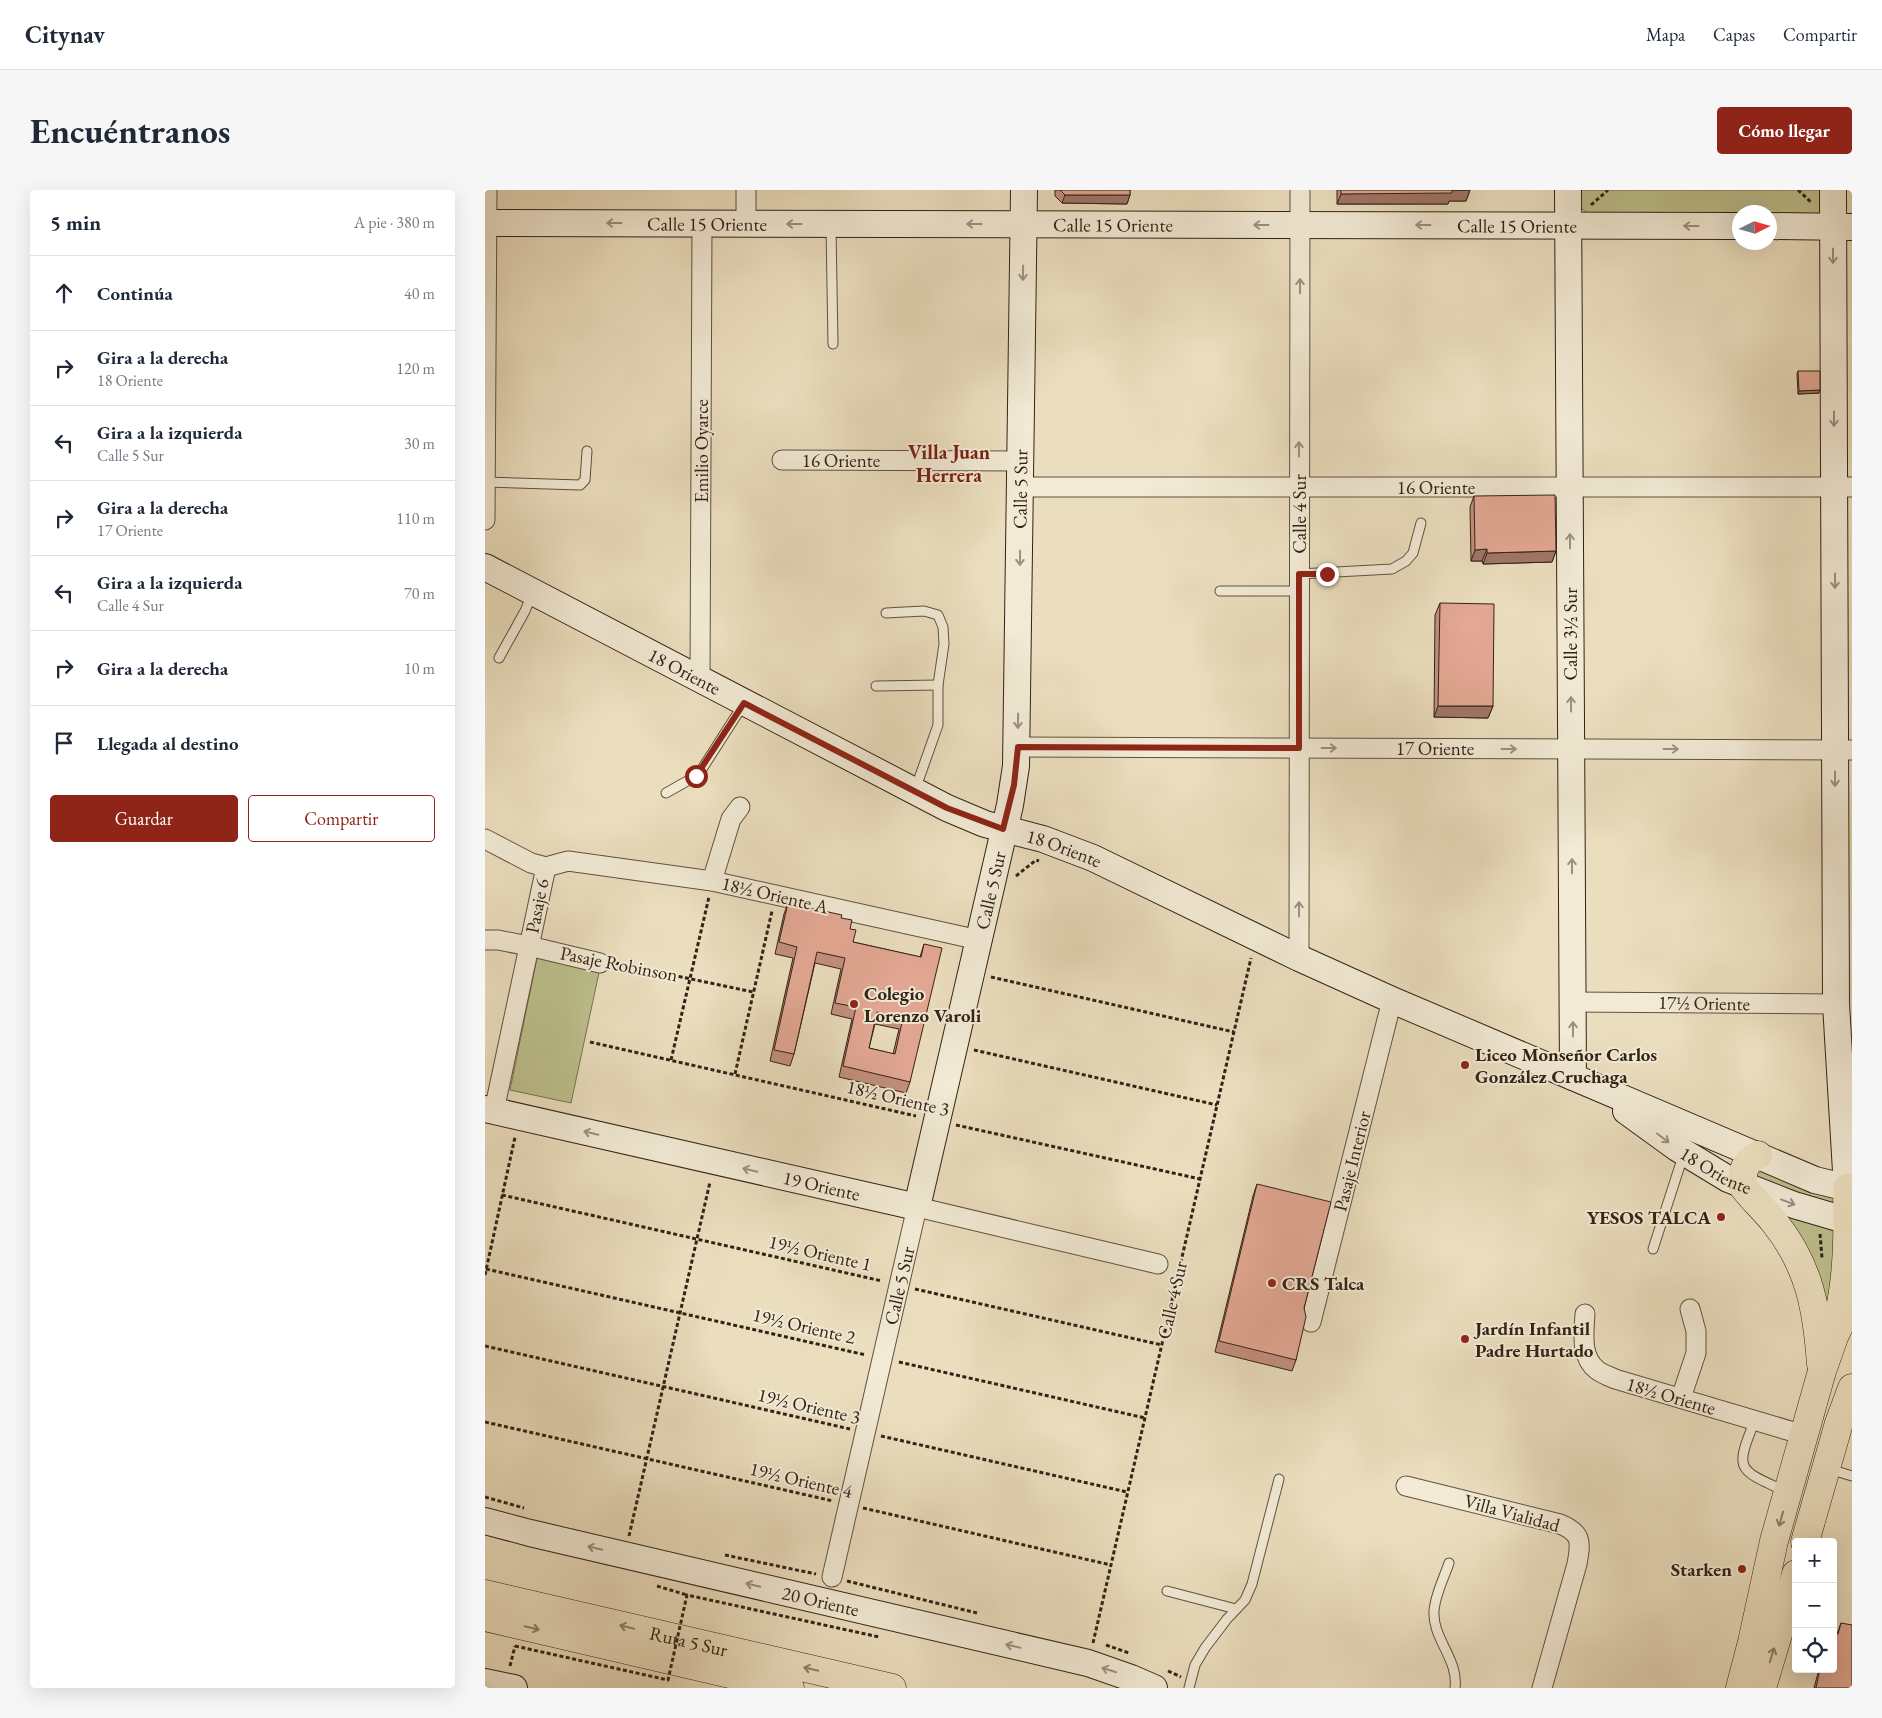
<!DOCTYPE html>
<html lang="es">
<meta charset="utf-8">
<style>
:root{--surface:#fff;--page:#f6f6f7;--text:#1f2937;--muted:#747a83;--line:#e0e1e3;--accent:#8f2418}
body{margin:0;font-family:"EB Garamond",serif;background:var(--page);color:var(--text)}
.controls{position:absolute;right:15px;bottom:15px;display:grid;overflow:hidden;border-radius:5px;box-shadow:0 5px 20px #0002}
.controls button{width:45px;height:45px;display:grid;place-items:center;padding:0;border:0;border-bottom:1px solid var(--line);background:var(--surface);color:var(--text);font:25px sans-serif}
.compass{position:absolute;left:1247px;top:15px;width:45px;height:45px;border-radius:50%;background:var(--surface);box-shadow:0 5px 20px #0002;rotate:85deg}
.stop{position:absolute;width:15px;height:15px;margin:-11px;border:4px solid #8f2418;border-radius:50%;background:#fff}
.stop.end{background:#8f2418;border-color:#fff;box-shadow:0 1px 5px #0008}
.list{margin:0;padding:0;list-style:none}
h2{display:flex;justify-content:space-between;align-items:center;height:65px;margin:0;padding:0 20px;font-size:21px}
h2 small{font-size:16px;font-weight:400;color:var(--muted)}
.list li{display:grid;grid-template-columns:32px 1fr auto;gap:15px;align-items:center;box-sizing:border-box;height:75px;padding:0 20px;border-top:1px solid var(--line)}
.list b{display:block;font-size:19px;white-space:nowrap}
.list p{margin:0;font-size:16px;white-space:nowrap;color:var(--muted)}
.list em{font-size:16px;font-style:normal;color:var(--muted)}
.actions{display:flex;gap:10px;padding:15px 20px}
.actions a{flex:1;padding:11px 0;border:1px solid var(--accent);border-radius:5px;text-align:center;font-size:18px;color:var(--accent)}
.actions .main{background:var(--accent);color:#fff}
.icon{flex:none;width:28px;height:28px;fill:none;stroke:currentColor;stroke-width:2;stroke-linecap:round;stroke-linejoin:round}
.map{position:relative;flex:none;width:1367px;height:1498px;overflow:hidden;border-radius:5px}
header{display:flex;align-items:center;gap:30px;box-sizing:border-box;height:70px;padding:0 25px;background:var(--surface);border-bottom:1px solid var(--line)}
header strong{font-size:24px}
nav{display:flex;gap:28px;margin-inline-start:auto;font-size:18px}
.intro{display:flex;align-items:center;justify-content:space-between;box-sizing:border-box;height:120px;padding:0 30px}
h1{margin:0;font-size:35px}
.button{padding:12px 22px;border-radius:5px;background:var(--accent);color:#fff;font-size:18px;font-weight:700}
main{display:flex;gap:30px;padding:0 30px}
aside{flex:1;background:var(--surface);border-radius:5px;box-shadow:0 5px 20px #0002}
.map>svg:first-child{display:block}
.green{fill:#bdc08d;stroke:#787152}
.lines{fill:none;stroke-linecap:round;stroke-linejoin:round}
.lane-casing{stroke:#605140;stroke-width:11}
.street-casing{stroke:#605140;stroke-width:21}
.secondary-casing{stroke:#322216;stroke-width:28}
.primary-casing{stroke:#322216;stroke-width:29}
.highway-casing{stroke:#322216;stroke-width:29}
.path{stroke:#322216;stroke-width:3;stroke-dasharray:4 2.5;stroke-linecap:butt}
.lane{stroke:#f2ead5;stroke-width:9}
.street{stroke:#f2ead5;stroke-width:19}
.secondary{stroke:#f2ead5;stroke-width:26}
.primary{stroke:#ebdebe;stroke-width:28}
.highway{stroke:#ebdebe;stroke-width:28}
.path-bridge{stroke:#322216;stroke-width:3;stroke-dasharray:4 2.5;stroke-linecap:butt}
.wall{fill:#c4907f;stroke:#322216;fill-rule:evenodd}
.shaded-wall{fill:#a07668;stroke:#322216}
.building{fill:#e4a894;stroke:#322216;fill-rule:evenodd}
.oneway{stroke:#9c907f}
.oneway2{stroke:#8e806a}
.route{stroke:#8f2418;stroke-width:6}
.poi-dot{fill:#8f2418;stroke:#f2ead5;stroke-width:2}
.labels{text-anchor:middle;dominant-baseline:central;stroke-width:4;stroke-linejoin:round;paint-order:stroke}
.street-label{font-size:19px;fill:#322216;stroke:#f2ead5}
.poi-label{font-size:19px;font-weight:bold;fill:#322216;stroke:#f2ead5;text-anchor:start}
.neighbourhood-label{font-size:20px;font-weight:bold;fill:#7a1f14;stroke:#f2ead5}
</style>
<header>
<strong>Citynav</strong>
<nav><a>Mapa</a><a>Capas</a><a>Compartir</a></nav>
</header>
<div class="intro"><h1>Encuéntranos</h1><a class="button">Cómo llegar</a></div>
<main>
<aside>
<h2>5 min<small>A pie · 380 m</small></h2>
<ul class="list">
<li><svg class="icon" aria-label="ahead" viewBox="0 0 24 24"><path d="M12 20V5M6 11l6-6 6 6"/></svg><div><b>Continúa</b></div><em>40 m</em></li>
<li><svg class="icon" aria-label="right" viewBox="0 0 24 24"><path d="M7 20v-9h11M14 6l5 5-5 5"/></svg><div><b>Gira a la derecha</b><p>18 Oriente</p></div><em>120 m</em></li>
<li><svg class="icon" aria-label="left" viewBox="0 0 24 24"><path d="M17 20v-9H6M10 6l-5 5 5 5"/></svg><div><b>Gira a la izquierda</b><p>Calle 5 Sur</p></div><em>30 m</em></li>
<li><svg class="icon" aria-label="right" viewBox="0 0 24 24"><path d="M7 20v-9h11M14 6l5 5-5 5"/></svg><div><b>Gira a la derecha</b><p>17 Oriente</p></div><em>110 m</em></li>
<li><svg class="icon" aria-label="left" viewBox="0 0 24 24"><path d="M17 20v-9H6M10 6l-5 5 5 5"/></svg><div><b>Gira a la izquierda</b><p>Calle 4 Sur</p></div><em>70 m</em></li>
<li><svg class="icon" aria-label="right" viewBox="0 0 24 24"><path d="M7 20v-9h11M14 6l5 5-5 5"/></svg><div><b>Gira a la derecha</b></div><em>10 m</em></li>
<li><svg class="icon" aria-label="arrive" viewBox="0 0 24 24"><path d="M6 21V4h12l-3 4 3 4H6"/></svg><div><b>Llegada al destino</b></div></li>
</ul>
<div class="actions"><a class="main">Guardar</a><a>Compartir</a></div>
</aside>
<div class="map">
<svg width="1367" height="1498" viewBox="0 0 1367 1498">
<rect width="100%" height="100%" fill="#ebdebe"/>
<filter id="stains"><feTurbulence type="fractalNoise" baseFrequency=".004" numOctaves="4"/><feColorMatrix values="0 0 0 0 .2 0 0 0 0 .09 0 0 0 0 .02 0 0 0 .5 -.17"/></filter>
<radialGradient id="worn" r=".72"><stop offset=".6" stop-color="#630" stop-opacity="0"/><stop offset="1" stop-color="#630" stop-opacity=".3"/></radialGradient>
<!-- green -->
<g class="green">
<path d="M1092 0H1344L1337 21 1333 24 1285 26 1284 22H1254V26L1104 25 1092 14Z"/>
<path d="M53 763 115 778 86 913 25 900Z"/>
<path d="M1267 977 1367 1011 1342 1115 1261 985Z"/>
</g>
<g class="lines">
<defs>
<g id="lane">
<path d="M346 37 348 154"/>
<path d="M0 292 95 295 100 290 102 261"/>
<path d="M814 384 907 379 921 371 928 363 936 333"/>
<path d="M735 401H814"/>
<path d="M401 423 439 421 453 425 458 437 459 454 453 495V535L430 600"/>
<path d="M14 468 40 421 47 404"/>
<path d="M391 496 453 495"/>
<path d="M181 603 211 586 217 579 258 515"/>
<path d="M1168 1059 1198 966"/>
<path d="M1270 1230C1250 1280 1251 1279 1300 1301"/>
<path d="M1344 1279 1367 1286"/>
<path d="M964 1373C959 1388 950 1405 949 1421 947 1448 974 1470 970 1498"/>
<path d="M682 1401 751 1419"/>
<path d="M704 1498 710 1475 720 1458 742 1429 760 1410 767 1394 794 1289"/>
</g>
<g id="street">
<path d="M261 34V0"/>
<path d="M297 270 536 271"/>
<path d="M536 297H1367"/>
<path d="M0 330 2 0"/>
<path d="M215 489 217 34"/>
<path d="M533 557 1367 560"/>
<path d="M0 649 46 673 61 677 83 671 227 691 494 750"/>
<path d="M227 691 246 629 255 617"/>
<path d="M0 750H13L44 756 115 773"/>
<path d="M814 768 815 0"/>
<path d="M1088 812 1351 814"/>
<path d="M9 921 61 677"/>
<path d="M1100 1124C1099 1142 1095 1167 1112 1180 1117 1184 1124 1186 1130 1189L1319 1245"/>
<path d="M826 1132 907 810"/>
<path d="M1196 1208 1211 1163V1141L1205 1119"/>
<path d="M921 1296 1075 1334C1097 1343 1096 1352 1092 1374L1057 1498"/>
<path id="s1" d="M347 1387 432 1017 673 1074"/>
</g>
<g id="secondary">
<path d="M1083 0 1088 887"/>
<path d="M1348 0 1351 814 1362 998"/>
<path id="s2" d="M0 33 1254 36"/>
<path d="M1284 36 1367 37"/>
<path id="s3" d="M0 377 462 618 500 634 558 649 608 668 814 768 907 810 1330 990 1367 999"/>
<path id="s4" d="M0 919 432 1017 525 615 531 576 539 0"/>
<path id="s5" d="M1141 921 1192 958 1243 989 1309 1015 1367 1032"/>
<path id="s6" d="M0 1331 45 1343 603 1473 646 1488 669 1498"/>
<path d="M0 1492 29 1498"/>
</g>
<g id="primary">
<path d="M1273 965C1259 972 1258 980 1257 995 1267 1009 1280 1020 1290 1033 1325 1077 1332 1120 1336 1174"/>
<path d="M1353 1128C1363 1086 1363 1042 1362 998"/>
<path d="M1320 1352 1354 1233 1367 1198"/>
<path d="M1255 1498 1267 1452 1289 1351 1337 1181 1349 1147 1367 1108"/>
<path d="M1277 1498 1311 1384"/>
</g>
<g id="highway">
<path id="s7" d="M0 1404 407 1498"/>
<path d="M0 1427 305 1498"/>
</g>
</defs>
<!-- lane casing -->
<use href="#lane" class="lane-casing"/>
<!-- street casing -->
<use href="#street" class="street-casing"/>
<!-- secondary casing -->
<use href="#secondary" class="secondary-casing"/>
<!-- primary casing -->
<use href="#primary" class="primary-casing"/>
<!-- highway casing -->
<use href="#highway" class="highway-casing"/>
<!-- path -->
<g class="path">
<path d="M1313 0 1327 13"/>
<path d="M1106 15 1123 0"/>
<path d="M531 686 551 670 554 671"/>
<path d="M130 773 268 802"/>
<path d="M506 787 749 842"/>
<path d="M105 852 431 926"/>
<path d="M489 860 732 915"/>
<path d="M186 870 224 707"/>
<path d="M250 884 287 721"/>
<path d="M471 935 715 989"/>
<path d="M17 1005 397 1091"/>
<path d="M1335 1044 1337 1068"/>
<path d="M1 1079 381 1165"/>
<path d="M0 1085 30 947"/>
<path d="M430 1099 677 1155"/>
<path d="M0 1156 365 1239"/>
<path d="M414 1172 660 1228"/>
<path d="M0 1232 348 1311"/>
<path d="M396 1246 642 1302"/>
<path d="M0 1307 39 1318"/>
<path d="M378 1318 626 1375"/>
<path d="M144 1346 225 992"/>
<path d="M240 1365 331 1384"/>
<path d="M362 1391 492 1423"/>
<path d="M172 1396 202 1405"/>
<path d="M608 1453 766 768"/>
<path d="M621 1455 644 1463"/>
<path d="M25 1476 30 1456"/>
<path d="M683 1481 696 1487"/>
</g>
<!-- lane -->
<use href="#lane" class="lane"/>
<!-- street -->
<use href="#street" class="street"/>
<!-- secondary -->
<use href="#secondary" class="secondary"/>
<!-- primary -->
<use href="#primary" class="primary"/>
<!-- highway -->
<use href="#highway" class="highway"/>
<!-- path-bridge -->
<path class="path-bridge" d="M30 1456 183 1490 202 1405 394 1447"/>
</g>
<!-- wall -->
<g class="wall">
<path d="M570 0H645V5L642 14 577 13 570 6Z"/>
<path d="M852 0H985L981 11H964L963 14H852Z"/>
<path d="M1313 181 1335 200 1334 203 1313 204 1312 184Z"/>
<path d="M989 306 1071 361 1067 372 998 374 997 371H986L985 317Z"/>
<path d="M955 413 1008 516 1003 528 949 527 950 425Z"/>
<path d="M303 713 356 728 365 739 368 752 435 767 439 754 425 892 421 903 354 887 367 829 346 824 356 779 330 773 309 864 305 876 285 871 308 768 290 764 299 724ZM390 834 414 839 408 864 384 858Z"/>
<path d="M772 994 819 1118 811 1170 807 1181 730 1162 768 1006Z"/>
<path d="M1356 1433 1367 1498H1329L1334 1479H1348L1352 1444Z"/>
</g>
<!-- shaded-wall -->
<g class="shaded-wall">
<path d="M967 0H985L981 11H964L963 14H852L856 4Z"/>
<path d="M580 5H645L642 14 577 13Z"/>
<path d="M1335 200 1334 203 1313 204 1314 201Z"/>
<path d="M1002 359 997 371H986L990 360Z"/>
<path d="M1071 361 1067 372 998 374 1002 363Z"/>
<path d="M953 516H1008L1003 528 949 527Z"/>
</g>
<!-- building -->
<g class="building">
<path d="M575 0H645V5H580Z"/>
<path d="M856 0H985H967V3L856 4Z"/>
<path d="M1313 181H1335V200L1314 201Z"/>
<path d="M1070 305 1071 361 1002 363V359L990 360 989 306Z"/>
<path d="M955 413 1009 414 1008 516H953Z"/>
<path d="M303 713 357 725 356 728 367 730 365 739 371 740 368 752 436 767 439 754 457 758 425 892 358 876 371 817 350 813 360 768 332 762 309 864 289 860 312 757 294 752ZM392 822 418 828 410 864 384 858Z"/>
<path d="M772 994 846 1012 819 1118 821 1127 811 1170 734 1151Z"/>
<path d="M1356 1433 1367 1435V1498H1331L1335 1479H1348V1443L1353 1444Z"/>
</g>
<!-- one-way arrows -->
<defs><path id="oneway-shaft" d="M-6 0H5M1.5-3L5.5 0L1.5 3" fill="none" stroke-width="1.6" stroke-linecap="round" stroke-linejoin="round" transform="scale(1.25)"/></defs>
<g class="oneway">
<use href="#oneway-shaft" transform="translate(129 33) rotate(-180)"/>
<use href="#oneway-shaft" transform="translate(309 34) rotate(-180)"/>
<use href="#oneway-shaft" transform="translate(489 34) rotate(-180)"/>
<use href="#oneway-shaft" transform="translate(776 35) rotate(180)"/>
<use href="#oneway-shaft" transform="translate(938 35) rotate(-180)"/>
<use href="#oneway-shaft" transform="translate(1206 36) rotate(-180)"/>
<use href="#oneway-shaft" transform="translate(1348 66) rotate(90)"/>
<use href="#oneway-shaft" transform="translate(538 83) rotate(91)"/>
<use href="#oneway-shaft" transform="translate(815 96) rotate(-90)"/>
<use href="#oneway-shaft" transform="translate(1349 229) rotate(90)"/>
<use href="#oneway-shaft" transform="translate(814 259) rotate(-90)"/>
<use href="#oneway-shaft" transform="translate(1085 351) rotate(-90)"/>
<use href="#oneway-shaft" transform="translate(535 368) rotate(91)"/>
<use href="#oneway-shaft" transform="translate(1350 391) rotate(90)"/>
<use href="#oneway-shaft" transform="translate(1086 514) rotate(-90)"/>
<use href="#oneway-shaft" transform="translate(533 531) rotate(91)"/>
<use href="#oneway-shaft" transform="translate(844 558)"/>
<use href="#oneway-shaft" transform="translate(1024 559)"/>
<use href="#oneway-shaft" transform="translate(1186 559)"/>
<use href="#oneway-shaft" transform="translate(1350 589) rotate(90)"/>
<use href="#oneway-shaft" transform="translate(1087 676) rotate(-90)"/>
<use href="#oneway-shaft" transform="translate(814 719) rotate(-90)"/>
<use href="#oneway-shaft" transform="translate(1088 839) rotate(-90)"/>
<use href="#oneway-shaft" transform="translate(106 943) rotate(-167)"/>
<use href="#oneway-shaft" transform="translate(1178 948) rotate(37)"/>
<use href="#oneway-shaft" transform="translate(265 980) rotate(-167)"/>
<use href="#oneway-shaft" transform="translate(1303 1012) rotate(21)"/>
<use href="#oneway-shaft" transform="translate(110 1358) rotate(-167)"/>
<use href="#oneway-shaft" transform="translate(268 1395) rotate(-167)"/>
<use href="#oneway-shaft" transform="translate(528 1456) rotate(-167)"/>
<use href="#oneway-shaft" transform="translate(624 1480) rotate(-162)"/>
</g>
<g class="oneway2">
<use href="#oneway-shaft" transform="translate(1296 1329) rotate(106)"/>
<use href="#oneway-shaft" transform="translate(142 1437) rotate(-167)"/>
<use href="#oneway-shaft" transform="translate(47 1438) rotate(13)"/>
<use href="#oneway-shaft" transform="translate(1287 1465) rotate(-73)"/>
<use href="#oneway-shaft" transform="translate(326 1479) rotate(-167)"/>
</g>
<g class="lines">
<!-- route -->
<path class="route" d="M211 586 259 513 462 618 518 639 529 595 533 557 814 558V384H842"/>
</g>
<!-- markers -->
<g class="poi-dot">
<circle cx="369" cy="814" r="5"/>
<circle cx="980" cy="875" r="5"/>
<circle cx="1236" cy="1027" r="5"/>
<circle cx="787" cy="1093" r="5"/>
<circle cx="980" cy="1149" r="5"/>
<circle cx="1257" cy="1379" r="5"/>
</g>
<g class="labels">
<!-- street labels -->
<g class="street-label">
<text stroke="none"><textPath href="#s2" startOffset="222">Calle 15 Oriente</textPath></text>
<text stroke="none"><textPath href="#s2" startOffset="628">Calle 15 Oriente</textPath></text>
<text stroke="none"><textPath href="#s2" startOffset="1032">Calle 15 Oriente</textPath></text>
<text transform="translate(216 261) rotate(-90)">Emilio Oyarce</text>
<text x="356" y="270">16 Oriente</text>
<text x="951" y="297">16 Oriente</text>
<text stroke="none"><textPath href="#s4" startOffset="1172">Calle 5 Sur</textPath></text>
<text transform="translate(814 324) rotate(-90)">Calle 4 Sur</text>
<text transform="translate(1085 444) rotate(-90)">Calle 3½ Sur</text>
<text stroke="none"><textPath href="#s3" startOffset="225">18 Oriente</textPath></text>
<text x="950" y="558">17 Oriente</text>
<text stroke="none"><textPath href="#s3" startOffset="645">18 Oriente</textPath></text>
<text stroke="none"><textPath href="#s4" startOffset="768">Calle 5 Sur</textPath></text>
<text transform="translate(290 705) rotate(13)">18½ Oriente A</text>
<text transform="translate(52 716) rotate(-79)">Pasaje 6</text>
<text transform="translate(134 774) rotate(11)">Pasaje Robinson</text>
<text transform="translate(1219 813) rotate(1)">17½ Oriente</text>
<text transform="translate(413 908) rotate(13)">18½ Oriente 3</text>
<text transform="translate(867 971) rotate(-76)">Pasaje Interior</text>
<text stroke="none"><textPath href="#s5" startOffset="108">18 Oriente</textPath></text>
<text stroke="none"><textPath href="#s4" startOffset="345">19 Oriente</textPath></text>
<text transform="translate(335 1063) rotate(13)">19½ Oriente 1</text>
<text stroke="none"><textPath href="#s1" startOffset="299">Calle 5 Sur</textPath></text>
<text transform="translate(687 1110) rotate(-77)">Calle 4 Sur</text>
<text transform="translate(319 1136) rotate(13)">19½ Oriente 2</text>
<text transform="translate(1186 1206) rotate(16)">18½ Oriente</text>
<text transform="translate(324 1216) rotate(13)">19½ Oriente 3</text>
<text transform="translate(316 1290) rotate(13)">19½ Oriente 4</text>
<text transform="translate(1027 1323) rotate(15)">Villa Vialidad</text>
<text stroke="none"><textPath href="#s6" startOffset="345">20 Oriente</textPath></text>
<text stroke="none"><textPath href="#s7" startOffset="209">Ruta 5 Sur</textPath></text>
</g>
<!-- poi labels -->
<g class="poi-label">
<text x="379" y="803">Colegio<tspan x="379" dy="22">Lorenzo Varoli</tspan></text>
<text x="990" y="864">Liceo Monseñor Carlos<tspan x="990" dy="22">González Cruchaga</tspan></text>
<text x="1226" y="1027" text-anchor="end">YESOS TALCA</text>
<text x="797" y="1093">CRS Talca</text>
<text x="990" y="1138">Jardín Infantil<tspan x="990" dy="22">Padre Hurtado</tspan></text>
<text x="1247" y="1379" text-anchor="end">Starken</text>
</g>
<!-- neighbourhood labels -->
<g class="neighbourhood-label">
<text x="464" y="262">Villa Juan<tspan x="464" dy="23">Herrera</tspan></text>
</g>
</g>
<rect width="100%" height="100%" filter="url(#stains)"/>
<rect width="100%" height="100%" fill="url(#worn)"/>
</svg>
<div class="controls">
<button>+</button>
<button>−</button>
<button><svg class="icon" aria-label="locate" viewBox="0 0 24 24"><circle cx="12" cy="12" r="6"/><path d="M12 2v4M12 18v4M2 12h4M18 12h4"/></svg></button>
</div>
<svg class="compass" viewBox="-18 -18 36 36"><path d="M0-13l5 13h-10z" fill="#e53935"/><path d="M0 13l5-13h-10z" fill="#747a83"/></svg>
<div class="stop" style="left:211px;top:586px"></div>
<div class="stop end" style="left:842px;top:384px"></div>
</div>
</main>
